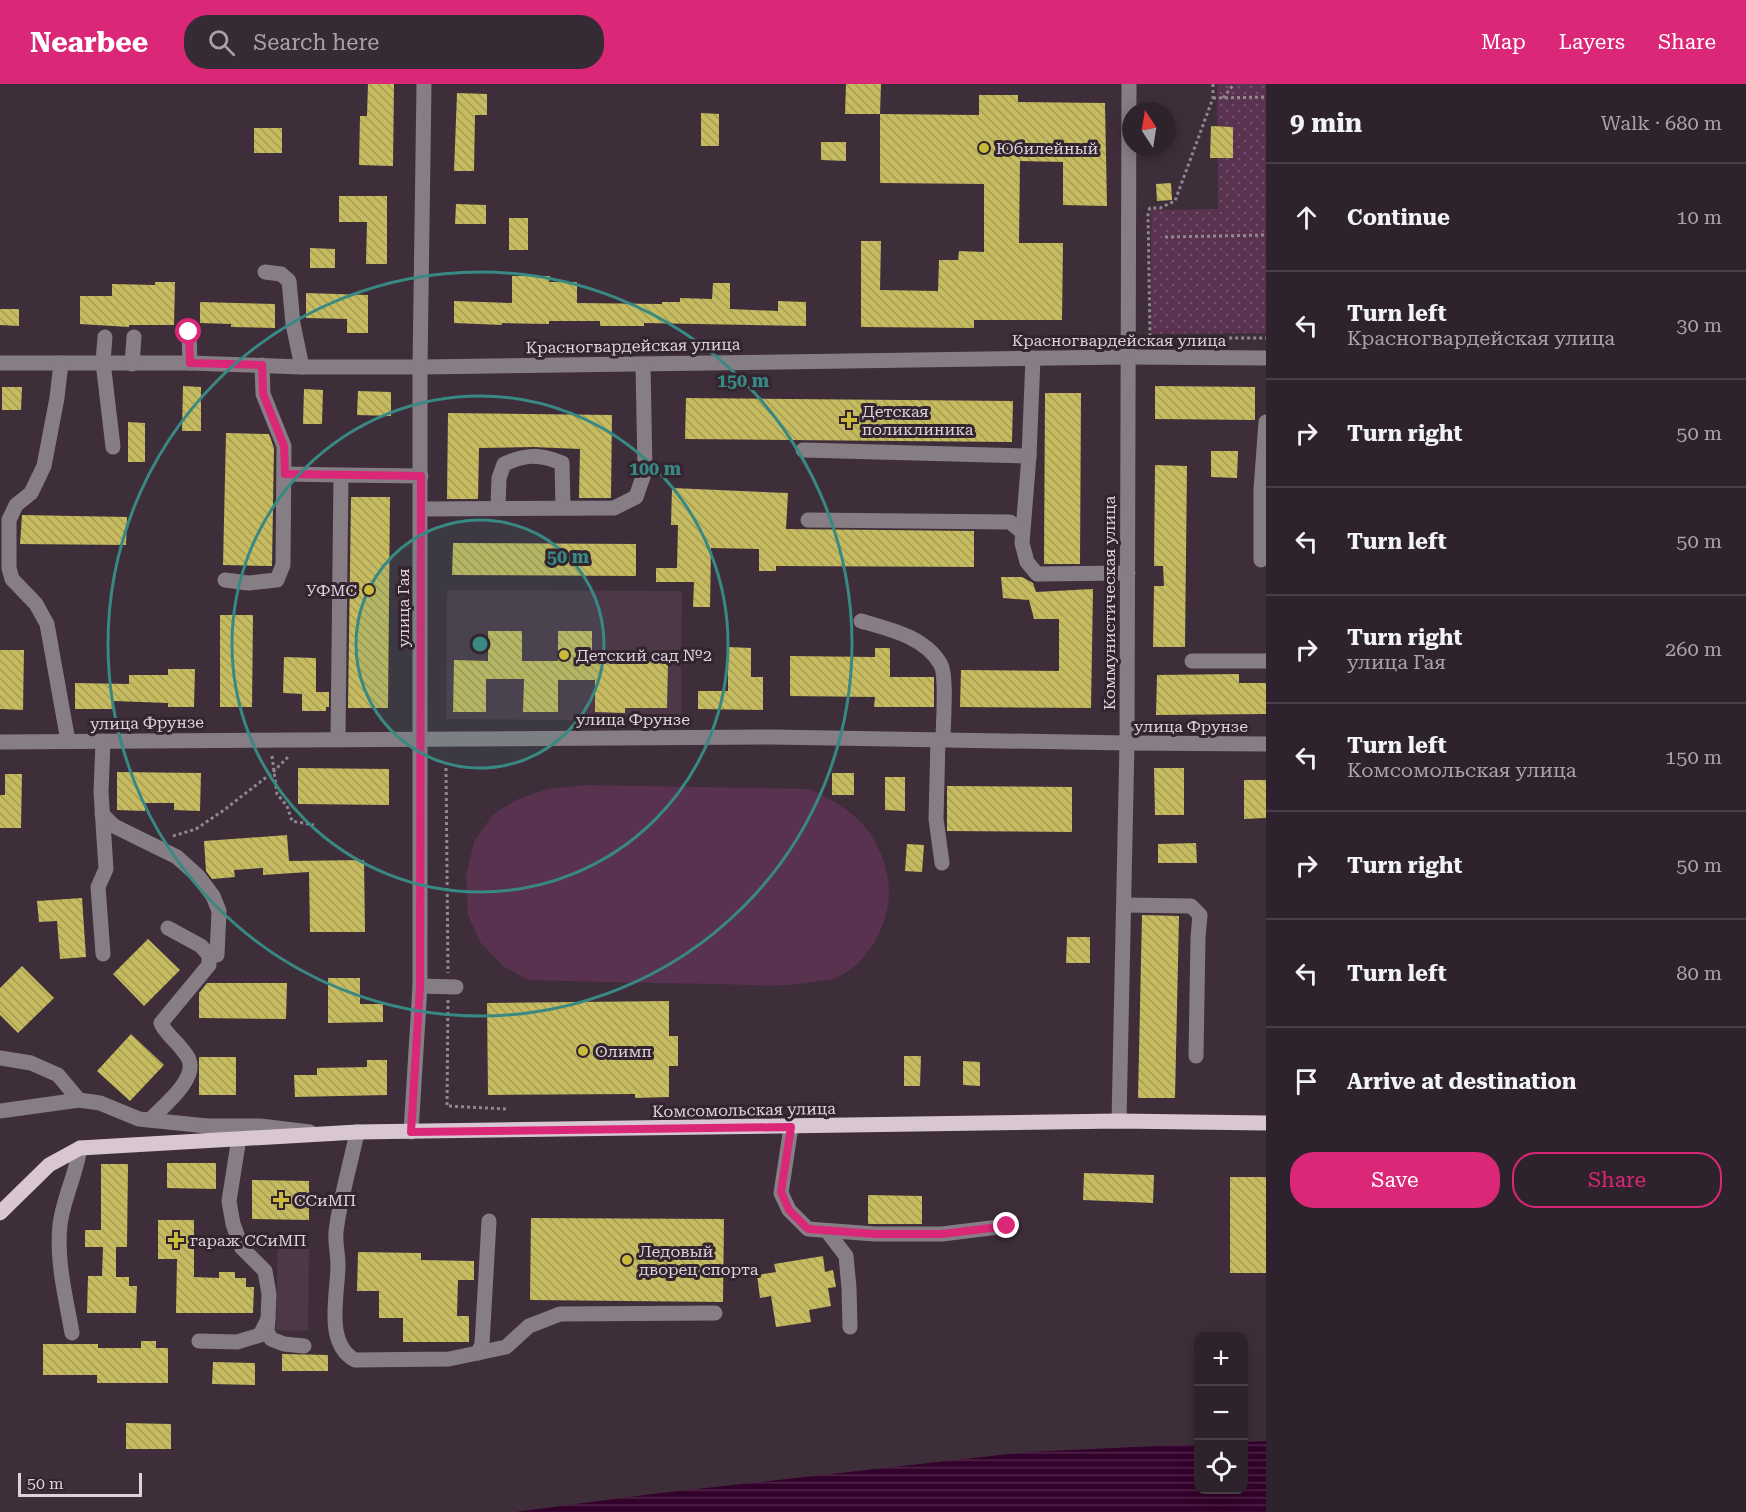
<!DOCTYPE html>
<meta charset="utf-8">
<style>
:root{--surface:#2e222c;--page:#362a34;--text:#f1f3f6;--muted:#a7a4a9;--line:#493f48;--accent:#db2777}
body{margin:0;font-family:"Roboto Serif",serif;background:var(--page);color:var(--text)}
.controls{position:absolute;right:18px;bottom:18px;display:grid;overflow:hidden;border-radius:12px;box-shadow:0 3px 15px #0003}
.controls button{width:54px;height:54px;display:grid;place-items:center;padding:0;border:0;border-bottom:2px solid var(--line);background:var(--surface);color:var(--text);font:30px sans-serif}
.compass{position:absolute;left:1122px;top:18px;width:54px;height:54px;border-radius:50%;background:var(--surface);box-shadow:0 3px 15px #0003;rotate:348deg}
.scale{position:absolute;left:18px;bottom:15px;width:124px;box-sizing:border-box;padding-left:6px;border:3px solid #ddd3da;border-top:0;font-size:16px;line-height:21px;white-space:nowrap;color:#ddd3da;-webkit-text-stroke:4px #33252f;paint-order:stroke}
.stop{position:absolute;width:18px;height:18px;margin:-14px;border:4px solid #db2777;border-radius:50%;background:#fff}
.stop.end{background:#db2777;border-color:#fff;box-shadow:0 2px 6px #0008}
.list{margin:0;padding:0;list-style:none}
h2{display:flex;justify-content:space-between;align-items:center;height:78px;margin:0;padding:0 24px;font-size:26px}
h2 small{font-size:20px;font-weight:400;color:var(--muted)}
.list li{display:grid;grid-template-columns:39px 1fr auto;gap:18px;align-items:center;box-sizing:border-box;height:108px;padding:0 24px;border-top:2px solid var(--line)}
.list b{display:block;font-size:22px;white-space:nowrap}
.list p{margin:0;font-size:20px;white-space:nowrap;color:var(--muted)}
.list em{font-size:20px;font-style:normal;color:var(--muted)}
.actions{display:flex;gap:12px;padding:18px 24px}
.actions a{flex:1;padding:14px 0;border:2px solid var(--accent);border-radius:24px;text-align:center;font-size:21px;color:var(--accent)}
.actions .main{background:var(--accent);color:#fff}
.icon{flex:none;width:33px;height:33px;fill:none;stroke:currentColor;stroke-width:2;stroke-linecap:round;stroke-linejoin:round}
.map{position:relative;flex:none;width:1266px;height:1428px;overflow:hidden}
header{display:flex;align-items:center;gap:36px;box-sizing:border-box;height:84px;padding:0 30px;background:var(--accent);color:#fff}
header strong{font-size:28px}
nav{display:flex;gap:33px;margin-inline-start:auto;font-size:21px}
.search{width:420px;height:54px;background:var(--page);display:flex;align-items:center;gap:15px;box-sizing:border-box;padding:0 21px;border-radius:24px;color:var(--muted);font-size:22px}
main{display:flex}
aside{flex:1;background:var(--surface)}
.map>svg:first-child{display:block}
.built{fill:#4d3847}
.green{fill:#58324f}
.park{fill:url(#park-dots)}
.water{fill:url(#water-rules)}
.building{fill:url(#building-back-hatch)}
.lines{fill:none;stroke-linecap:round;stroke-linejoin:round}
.path{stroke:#92868f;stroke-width:3;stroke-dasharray:3 3;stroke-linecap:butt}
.minor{stroke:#867e84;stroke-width:15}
.major{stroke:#d8c7d3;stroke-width:15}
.route{stroke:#db2777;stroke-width:8}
.ring{fill:none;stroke:#388984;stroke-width:3}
.poi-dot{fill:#c9ba3a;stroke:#33252f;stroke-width:2}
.labels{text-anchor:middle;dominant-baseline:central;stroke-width:6;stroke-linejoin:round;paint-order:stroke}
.poi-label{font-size:16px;fill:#ddd3da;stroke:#33252f;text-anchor:start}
.street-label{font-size:16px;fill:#ddd3da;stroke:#33252f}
.centre{fill:#388984;stroke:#33252f;stroke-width:3}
.ring-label{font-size:18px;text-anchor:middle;font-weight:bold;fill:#388984;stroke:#33252f;stroke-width:6;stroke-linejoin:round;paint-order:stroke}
</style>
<header>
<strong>Nearbee</strong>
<div class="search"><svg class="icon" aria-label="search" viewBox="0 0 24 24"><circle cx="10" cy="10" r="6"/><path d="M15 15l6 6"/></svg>Search here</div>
<nav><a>Map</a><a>Layers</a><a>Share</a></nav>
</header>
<main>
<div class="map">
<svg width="1266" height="1428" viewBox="0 0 1266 1428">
<defs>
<pattern id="park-dots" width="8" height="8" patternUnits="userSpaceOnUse" patternTransform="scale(1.5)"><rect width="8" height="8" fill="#58324f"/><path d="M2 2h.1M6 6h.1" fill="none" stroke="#704f68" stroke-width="1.8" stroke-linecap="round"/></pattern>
<pattern id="water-rules" width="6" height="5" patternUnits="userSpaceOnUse" patternTransform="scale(1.5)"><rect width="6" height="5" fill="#33022b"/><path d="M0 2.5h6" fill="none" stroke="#502649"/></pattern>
<pattern id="building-back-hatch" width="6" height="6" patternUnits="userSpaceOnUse" patternTransform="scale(1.5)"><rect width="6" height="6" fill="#c6bb5e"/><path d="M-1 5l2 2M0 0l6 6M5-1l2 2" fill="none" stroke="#a59c57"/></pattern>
</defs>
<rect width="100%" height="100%" fill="#3e2e3a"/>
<!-- built -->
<g class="built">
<path d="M447 506 682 507 681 637 446 635Z"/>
<path d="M278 1152H293V1163H309L308 1247 276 1246Z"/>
</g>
<!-- green -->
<path class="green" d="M586 701 809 705C852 724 880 747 888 796 894 832 871 879 836 894 831 896 824 896 818 897 784 904 753 901 719 900 655 899 591 898 528 896L503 882 480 858 468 831 466 791 474 758 493 730 516 716 547 705Z"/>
<!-- park -->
<path class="park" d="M1217 0H1266V249L1151 250V126L1218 125Z"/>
<!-- water -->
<path class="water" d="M1266 1357V1428H515L652 1410 1028 1368 1198 1360V1406H1244V1358Z"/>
<!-- building -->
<g class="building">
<path d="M368 0H394L393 82 359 81 360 32H367Z"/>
<path d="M846 0H881L880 30H845Z"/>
<path d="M457 9 487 10V31H475L474 87H454Z"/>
<path d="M979 11H1018V18L1105 19 1107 122 1063 121V78L1020 77 1019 159H1063L1062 236H974V244L861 243V157H881L880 206 938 207 939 176H958L959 167 984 168V100L880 99V30L979 31Z"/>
<path d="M701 29 719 30V62H701Z"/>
<path d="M1211 42 1233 43V74H1210Z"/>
<rect x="254" y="44" width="28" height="25"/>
<path d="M821 58H846V77L821 76Z"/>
<path d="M1171 99 1172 116 1157 117 1156 100Z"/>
<path d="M339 112H387V180H366L367 138H339Z"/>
<path d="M456 120 486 121V140H455Z"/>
<rect x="509" y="134" width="19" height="32"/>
<path d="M310 164 335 165V184H310Z"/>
<path d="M512 192H550L549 198H577V219L662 220V218H680V214L712 215 713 199H730V225L778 227V217L806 218V242L644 239V242H600V237H549V240L502 239V241L454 239V217L512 219Z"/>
<path d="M155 198H175L174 241H129V243L80 240V212H112V200L155 201Z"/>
<path d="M306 209 368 211V249H347V235L306 234Z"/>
<path d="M200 218 275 220V244L231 243V240L200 239Z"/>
<path d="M0 225H19V242L0 241Z"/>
<path d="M183 302 201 303V347H182Z"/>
<path d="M1155 302 1255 303V336L1155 335Z"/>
<path d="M2 303H22L21 326H2Z"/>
<path d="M304 305 323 306 322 340H303Z"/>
<path d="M358 307 391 308V332L357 331Z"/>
<path d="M1045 309H1081L1080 480H1044Z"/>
<path d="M686 314 1013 317 1012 358 685 355Z"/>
<path d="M448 329 612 331 611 414H579L580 365 533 363 479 364 478 415H447Z"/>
<path d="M128 338 145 339V378H128Z"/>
<path d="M226 349 269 350 274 364 272 482 223 481Z"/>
<path d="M1211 367H1238L1237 394 1211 393Z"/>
<path d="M1155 381 1187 382 1185 563H1153L1154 502H1164L1163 482H1154Z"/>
<path d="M672 404 788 409 786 445 974 447V483L776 482V487H759V465L711 464 710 523H693L694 498H656V484H677L678 441H671Z"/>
<path d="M351 413H390L388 624H348Z"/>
<path d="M22 431 127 433 126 461 20 460Z"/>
<path d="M453 459 636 460V492L452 491Z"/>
<path d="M1001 493H1022L1033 499 1036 508 1093 505 1091 624 960 623 961 586 1059 587V535H1034L1029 516 1003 514Z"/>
<path d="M220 531H253L252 623H220Z"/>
<path d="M488 547H522V577H558V547H592V578L668 577 667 624H625V629L595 628V596H558V628H523L524 595H486V628H453L454 576 488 577Z"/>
<path d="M728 563 751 564V593H763V626L698 625V607H728Z"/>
<path d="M875 564H890V593H934V623H874L875 613 790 612V572L875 573Z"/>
<path d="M0 566H24L23 626 0 625Z"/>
<path d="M284 573 316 574V608H329V623H326V627H302V610L283 609Z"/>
<path d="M168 585H195L194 623H168V619L114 617V625H75V599L129 600V591H168Z"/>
<path d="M1239 590V599H1266V630L1156 631 1157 591Z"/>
<path d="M298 684 389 685V721L298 720Z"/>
<path d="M1154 684H1184V731H1155Z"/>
<path d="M117 688 201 689 200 727 174 726V719H145V727L117 726Z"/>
<rect x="832" y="689" width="22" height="22"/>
<path d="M5 690H22L21 744H0V711H5Z"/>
<path d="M885 693H905V727L885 726Z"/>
<path d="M1244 696H1266V734L1244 735Z"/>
<path d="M947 702 1072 703V748L947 747Z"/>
<path d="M287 751 289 777 364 776 365 848H310L309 788 263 791V784L234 786 235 793 212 795 206 787 204 757Z"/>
<path d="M1196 759 1197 779H1158V760Z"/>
<path d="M907 760 924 761 922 788 905 787Z"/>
<path d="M82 814 86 873 60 875 57 837 39 838 37 817Z"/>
<path d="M1142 831 1179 832 1175 1014H1138Z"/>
<path d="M1067 853H1090V879H1066Z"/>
<path d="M148 855 180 886 144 922 113 890Z"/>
<path d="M22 882 54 914 18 949 0 931V904Z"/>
<path d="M328 894H360V920H383V938L328 939Z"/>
<path d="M207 899H287L286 935 199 934V909Z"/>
<path d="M669 917V952H678V982H669V1013L635 1014V1010L488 1011 487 919Z"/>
<path d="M131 950 164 981 130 1017 97 987Z"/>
<path d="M904 972H921L920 1002H904Z"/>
<rect x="199" y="973" width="37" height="38"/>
<path d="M367 976H387V1011L295 1013 294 991H317V984L367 983Z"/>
<path d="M963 977 980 978V1002L963 1001Z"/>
<path d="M167 1079H216V1105L167 1104Z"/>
<path d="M101 1080H128L127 1163H116V1193H129V1202H137L136 1229H87L88 1192H102L103 1163H85V1146H101Z"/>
<path d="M1084 1089 1154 1091 1153 1119 1083 1116Z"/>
<rect x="1230" y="1093" width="36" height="96"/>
<path d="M252 1096 309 1097V1136L252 1135Z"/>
<path d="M868 1111 922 1112V1140H868Z"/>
<path d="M531 1134 724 1135 723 1218 530 1216Z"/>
<path d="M158 1136H194V1193L219 1194V1188H235V1194H246V1203H254L253 1229H176L177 1175H158Z"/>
<path d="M358 1168 421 1169V1176L474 1177V1196H458L457 1232H469V1258H403V1234H379V1207H357Z"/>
<path d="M823 1172 825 1188 833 1186 836 1203 828 1204 831 1222 809 1226 811 1238 776 1243 771 1212 760 1214 757 1191 776 1188 774 1180Z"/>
<path d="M141 1257H156V1264H168V1299H97V1291H43V1260H98V1264H141Z"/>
<path d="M282 1270 328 1271V1287H282Z"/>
<path d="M213 1278 255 1279V1301L212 1300Z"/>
<path d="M126 1339 171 1340V1365H126Z"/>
</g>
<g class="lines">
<!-- path -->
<g class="path">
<path d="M1213 0V14L1175 117 1160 124H1150L1148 128 1150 254H1266"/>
<path d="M1213 14 1266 13"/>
<path d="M1223 14 1234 0"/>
<path d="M1165 153 1266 151"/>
<path d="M272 672 277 710 287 722 292 737 314 741"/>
<path d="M446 684 448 889"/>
<path d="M173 752 196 745 224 726 273 688 289 672"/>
<path d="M448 916 447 1022 507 1025"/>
</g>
<!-- minor -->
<g class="minor">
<path d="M265 188 281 190 289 197 293 240 302 283"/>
<path d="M189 248 190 279"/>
<path d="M105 253 103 278 113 363"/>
<path d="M1033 274 1029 372 1022 459 1027 478 1037 490 1128 489"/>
<path d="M0 279H190L302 283H420L1128 273 1266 274"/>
<path d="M61 279 57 314 44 382 31 409 16 421 9 436V484L12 495 36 520 47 540 68 657"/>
<path d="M132 280 134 253"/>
<path d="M803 366 1029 372"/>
<path d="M285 390 341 391"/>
<path d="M498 424 499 394 504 380C526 370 539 370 562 379L563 424"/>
<path d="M421 425 614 424 636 413 645 387 643 280"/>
<path d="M808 436 1010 438 1022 448"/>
<path d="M1261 476V405L1266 338"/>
<path d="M225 496 248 499 277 496 283 481 284 362 263 310 262 281"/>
<path d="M861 537C889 545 926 553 941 581 947 593 943 640 943 656"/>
<path d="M1192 577H1266"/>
<path d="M338 655 341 391 421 392"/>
<path d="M938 656 936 735 942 779"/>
<path d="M0 658 772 653 1127 659 1266 660"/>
<path d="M102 730 114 742 177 773 198 792 213 812 219 827 217 871H209"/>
<path d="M1124 821 1191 822 1200 831 1198 853 1196 972"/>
<path d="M103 870 98 803 106 785 101 708 103 657"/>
<path d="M420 902 456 903"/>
<path d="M0 974 31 979 58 991 79 1016"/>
<path d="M0 1027 79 1016 100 1019 139 1035 207 1042 223 1055"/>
<path d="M150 1036C162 1023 197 996 189 976 188 972 184 968 181 964 175 956 165 949 161 939L209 881V871L201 862 168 844"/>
<path d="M1119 1037 1127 659 1129 0"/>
<path d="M207 1042H260L310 1048"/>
<path d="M791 1043 781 1109 789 1126 808 1145 875 1150H942L1007 1142"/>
<path d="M357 1048C351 1079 339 1118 336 1148 335 1159 338 1170 338 1181 338 1210 324 1259 355 1276L449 1275 506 1263 529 1242 560 1230 715 1229"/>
<path d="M411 1048 420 902V283L424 0"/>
<path d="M827 1147 846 1172 849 1204 850 1243"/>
<path d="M268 1235 267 1247 271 1255 284 1260 304 1262"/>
<path d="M72 1249C66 1214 56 1177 60 1141 63 1115 76 1091 80 1064"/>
<path d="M199 1257 237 1258 260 1251 268 1235 269 1210 265 1187 242 1164 233 1140 229 1117 239 1054"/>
<path d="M478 1269 482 1260 489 1137"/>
</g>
<!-- major -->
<path class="major" d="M0 1129 49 1081 80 1064 357 1048 1119 1037 1266 1039"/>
</g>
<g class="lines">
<!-- route -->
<path class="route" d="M189 248 190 279 262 281 263 310 284 362 285 390 421 392 420 902 411 1048 791 1043 781 1108 789 1126 808 1145 875 1150H942L1007 1142"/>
</g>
<!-- distance rings -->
<circle cx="480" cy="560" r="124" fill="#388984" fill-opacity=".12"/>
<g class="ring">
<circle cx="480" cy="560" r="124"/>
<circle cx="480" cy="560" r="248"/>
<circle cx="480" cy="560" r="372"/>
</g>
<!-- markers -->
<g class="poi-dot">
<circle cx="984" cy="64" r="6"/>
<path d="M846 327h6v6h6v6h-6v6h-6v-6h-6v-6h6z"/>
<circle cx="369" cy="506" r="6"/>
<circle cx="564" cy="571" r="6"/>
<circle cx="583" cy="967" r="6"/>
<path d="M278 1107h6v6h6v6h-6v6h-6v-6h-6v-6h6z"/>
<path d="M173 1147h6v6h6v6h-6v6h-6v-6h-6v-6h6z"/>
<circle cx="627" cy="1176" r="6"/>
</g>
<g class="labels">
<!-- poi labels -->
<g class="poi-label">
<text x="996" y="64">Юбилейный</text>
<text x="862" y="327">Детская<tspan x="862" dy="18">поликлиника</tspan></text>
<text x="357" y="506" text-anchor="end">УФМС</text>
<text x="576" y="571">Детский сад №2</text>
<text x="595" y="967">Олимп</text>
<text x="294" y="1116">ССиМП</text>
<text x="190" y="1156">гараж ССиМП</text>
<text x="639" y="1167">Ледовый<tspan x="639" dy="18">дворец спорта</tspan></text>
</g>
<!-- street labels -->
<g class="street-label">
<text x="1119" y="256">Красногвардейская улица</text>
<text transform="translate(633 262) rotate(-1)">Красногвардейская улица</text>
<text transform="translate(1109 519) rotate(-90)">Коммунистическая улица</text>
<text transform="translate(403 524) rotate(-90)">улица Гая</text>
<text x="633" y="635">улица Фрунзе</text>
<text transform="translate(147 639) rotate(-1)">улица Фрунзе</text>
<text x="1191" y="642">улица Фрунзе</text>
<text transform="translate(744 1026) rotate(-1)">Комсомольская улица</text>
</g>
</g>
<circle cx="480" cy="560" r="9" class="centre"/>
<g class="ring-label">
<text x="743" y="303">150 m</text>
<text x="655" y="391">100 m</text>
<text x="568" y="479">50 m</text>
</g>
</svg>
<div class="controls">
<button>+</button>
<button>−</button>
<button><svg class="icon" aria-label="locate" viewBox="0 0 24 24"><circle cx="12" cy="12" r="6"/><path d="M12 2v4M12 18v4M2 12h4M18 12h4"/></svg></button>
</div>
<svg class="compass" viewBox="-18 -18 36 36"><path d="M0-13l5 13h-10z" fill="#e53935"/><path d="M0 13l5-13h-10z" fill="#a7a4a9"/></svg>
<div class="scale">50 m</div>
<div class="stop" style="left:189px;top:248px"></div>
<div class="stop end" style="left:1007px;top:1142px"></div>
</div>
<aside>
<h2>9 min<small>Walk · 680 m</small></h2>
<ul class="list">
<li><svg class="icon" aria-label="ahead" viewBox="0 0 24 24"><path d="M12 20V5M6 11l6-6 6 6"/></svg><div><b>Continue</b></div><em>10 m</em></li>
<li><svg class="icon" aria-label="left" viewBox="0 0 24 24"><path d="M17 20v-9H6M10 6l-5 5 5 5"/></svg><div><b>Turn left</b><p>Красногвардейская улица</p></div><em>30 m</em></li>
<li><svg class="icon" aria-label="right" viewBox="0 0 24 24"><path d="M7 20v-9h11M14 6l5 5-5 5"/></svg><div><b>Turn right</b></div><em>50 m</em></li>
<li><svg class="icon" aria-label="left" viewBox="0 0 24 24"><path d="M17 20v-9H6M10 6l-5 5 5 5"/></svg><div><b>Turn left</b></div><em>50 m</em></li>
<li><svg class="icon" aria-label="right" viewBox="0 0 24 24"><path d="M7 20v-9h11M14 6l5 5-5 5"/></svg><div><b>Turn right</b><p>улица Гая</p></div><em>260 m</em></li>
<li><svg class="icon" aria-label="left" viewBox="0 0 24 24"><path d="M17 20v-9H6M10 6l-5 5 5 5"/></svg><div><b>Turn left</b><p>Комсомольская улица</p></div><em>150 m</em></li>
<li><svg class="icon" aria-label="right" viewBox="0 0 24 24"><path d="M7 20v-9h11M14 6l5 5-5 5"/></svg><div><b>Turn right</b></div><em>50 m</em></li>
<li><svg class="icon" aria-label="left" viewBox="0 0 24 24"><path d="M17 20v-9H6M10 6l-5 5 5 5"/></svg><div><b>Turn left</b></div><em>80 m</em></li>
<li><svg class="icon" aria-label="arrive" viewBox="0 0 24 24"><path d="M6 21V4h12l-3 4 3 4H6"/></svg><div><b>Arrive at destination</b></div></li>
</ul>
<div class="actions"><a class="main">Save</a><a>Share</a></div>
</aside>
</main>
